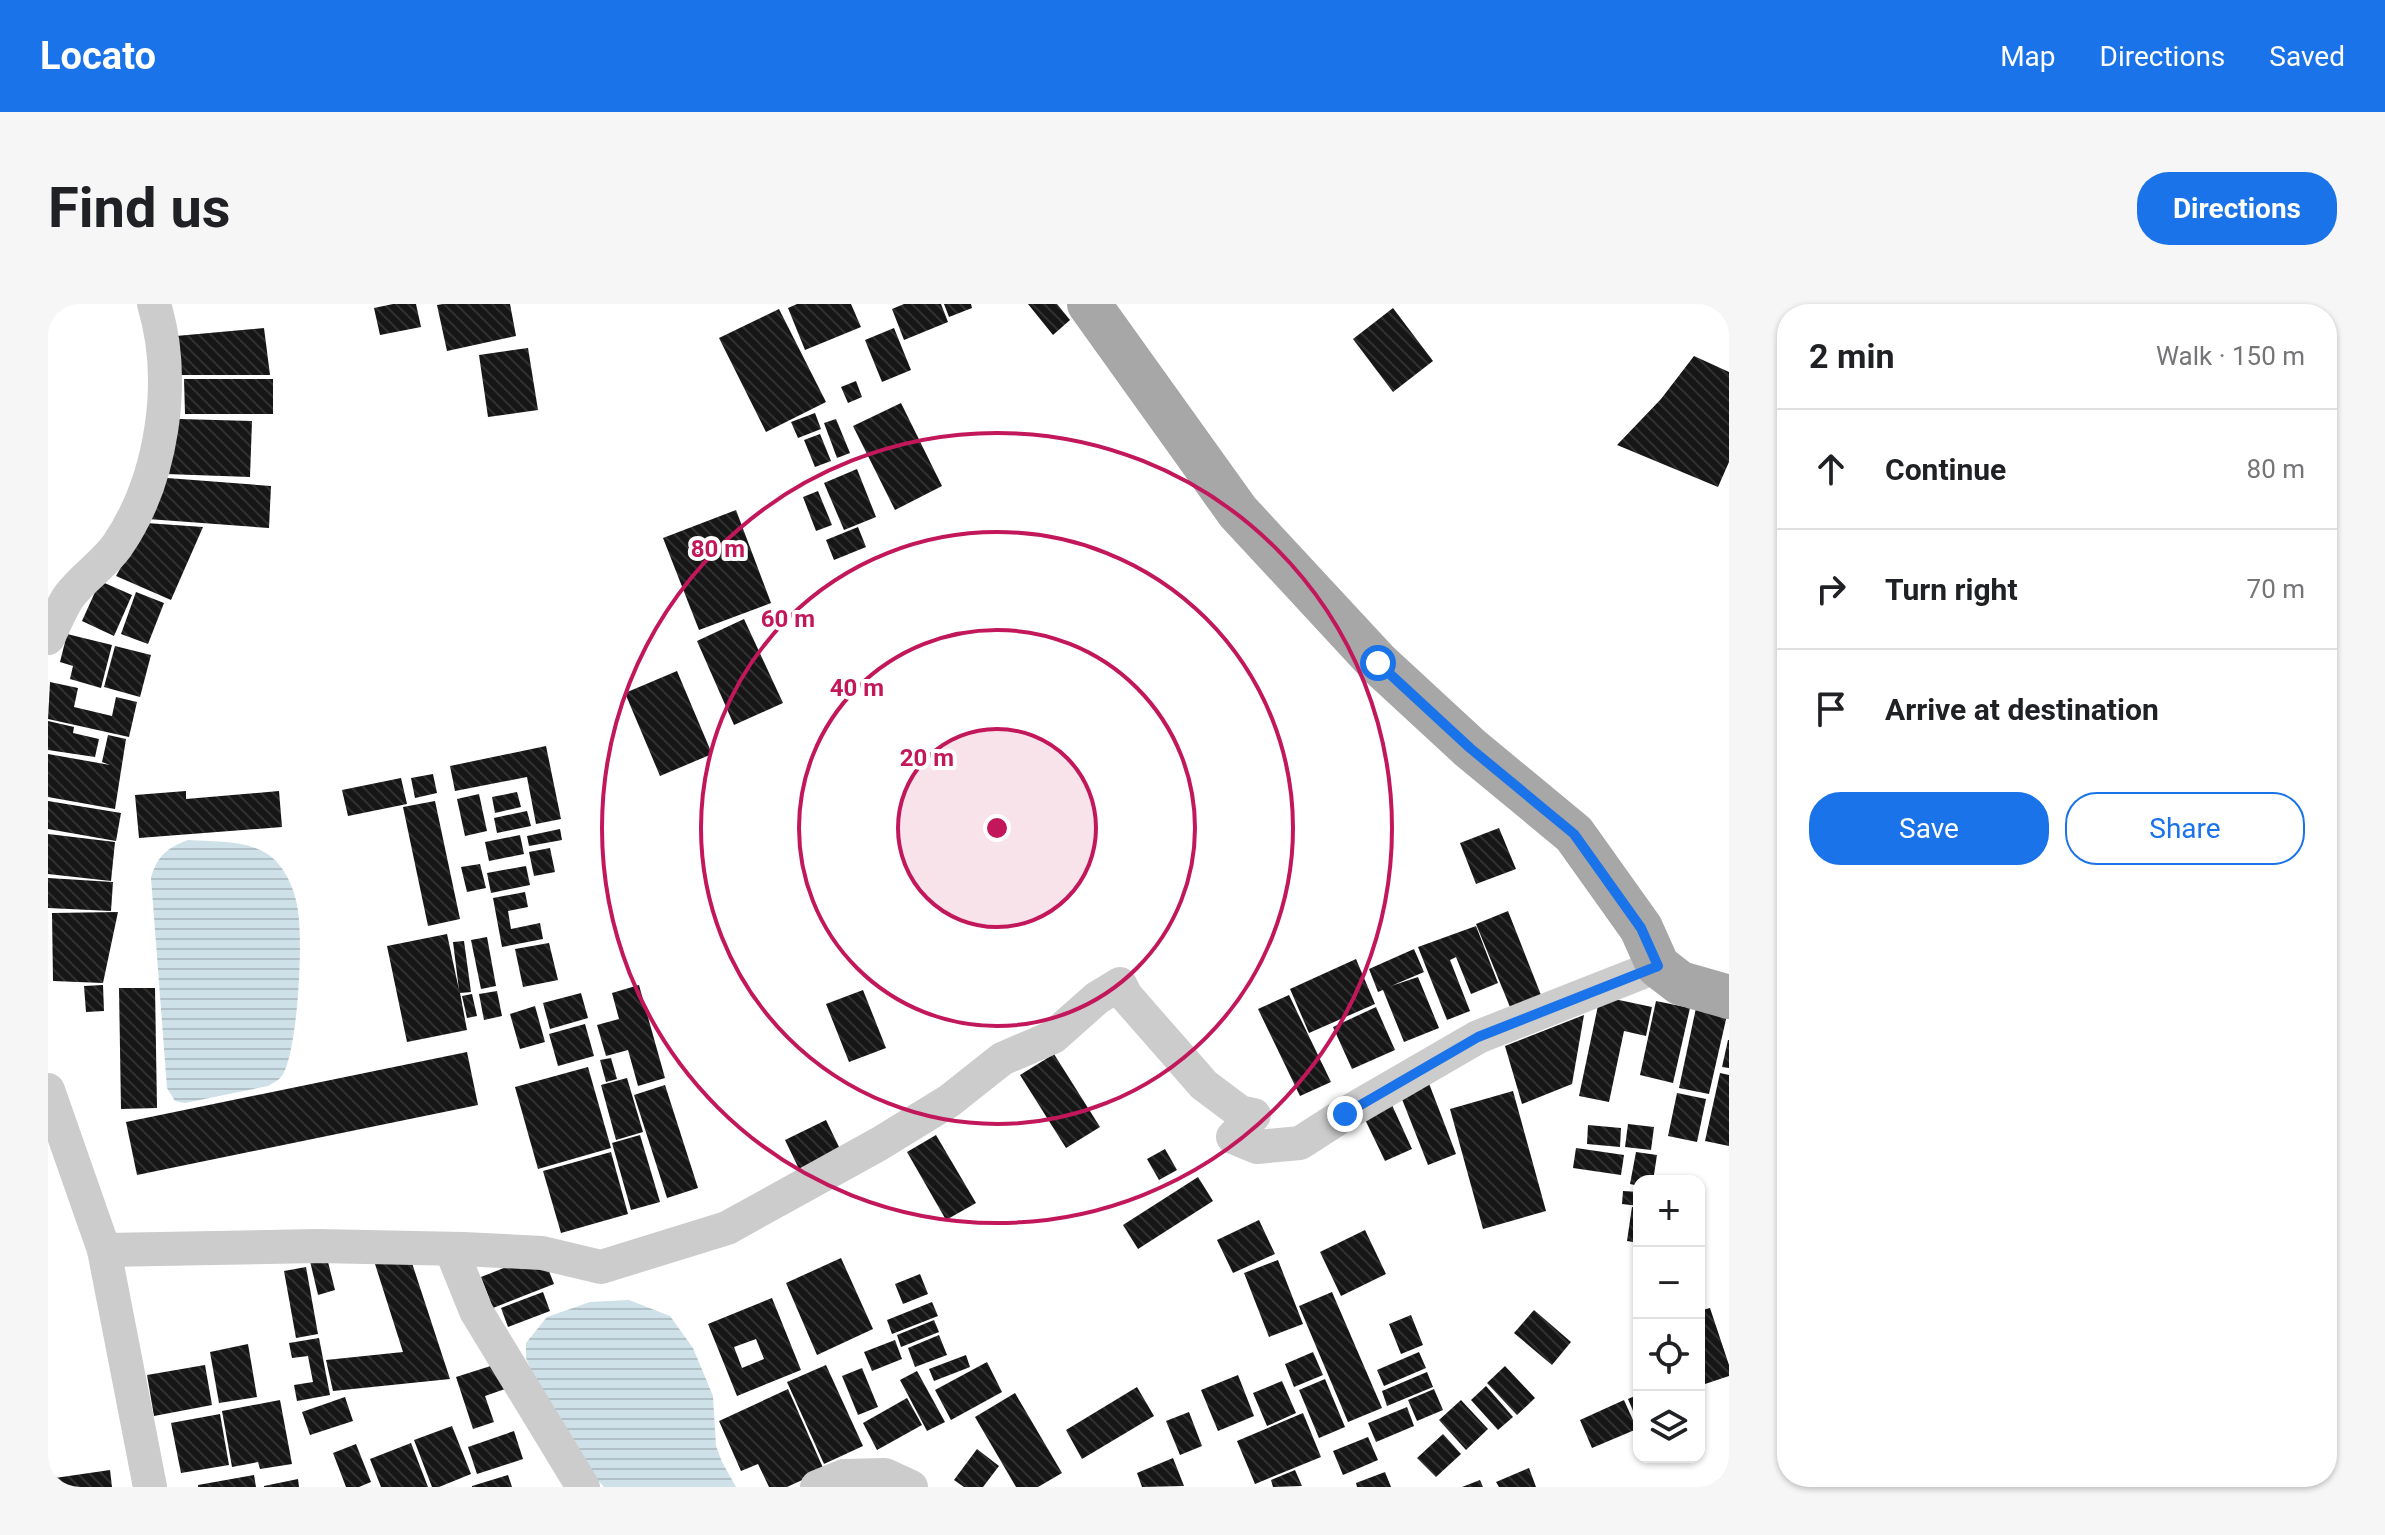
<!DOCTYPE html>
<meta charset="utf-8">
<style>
:root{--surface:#fff;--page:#f6f6f6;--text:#202124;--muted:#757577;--line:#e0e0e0;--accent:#1a73e8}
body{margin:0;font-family:Roboto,sans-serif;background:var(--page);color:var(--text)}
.controls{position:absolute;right:24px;bottom:24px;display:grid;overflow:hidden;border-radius:16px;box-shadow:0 2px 6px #0004}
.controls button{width:72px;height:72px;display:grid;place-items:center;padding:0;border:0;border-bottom:2px solid var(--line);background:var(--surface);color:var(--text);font:40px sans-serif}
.stop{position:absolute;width:24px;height:24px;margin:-18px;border:6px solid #1a73e8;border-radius:50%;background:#fff}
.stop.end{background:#1a73e8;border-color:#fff;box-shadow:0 2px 8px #0008}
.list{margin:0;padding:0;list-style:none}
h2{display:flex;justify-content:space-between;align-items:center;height:104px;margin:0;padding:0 32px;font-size:34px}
h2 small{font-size:26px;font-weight:400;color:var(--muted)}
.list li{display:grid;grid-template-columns:52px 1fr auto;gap:24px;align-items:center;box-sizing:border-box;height:120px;padding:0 32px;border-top:2px solid var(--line)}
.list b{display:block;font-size:30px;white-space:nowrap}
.list em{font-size:26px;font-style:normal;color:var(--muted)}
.actions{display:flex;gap:16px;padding:24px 32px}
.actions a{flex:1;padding:18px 0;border:2px solid var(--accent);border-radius:32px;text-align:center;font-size:28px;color:var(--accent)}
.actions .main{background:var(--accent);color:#fff}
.icon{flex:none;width:44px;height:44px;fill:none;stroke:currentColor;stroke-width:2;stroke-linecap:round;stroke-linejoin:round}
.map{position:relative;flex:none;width:1681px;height:1183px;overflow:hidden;border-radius:32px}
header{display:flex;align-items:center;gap:48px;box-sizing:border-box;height:112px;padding:0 40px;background:var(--accent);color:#fff}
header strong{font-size:38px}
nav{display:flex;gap:44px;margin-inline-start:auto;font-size:28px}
.intro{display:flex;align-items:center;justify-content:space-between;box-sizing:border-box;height:192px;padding:0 48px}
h1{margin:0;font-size:56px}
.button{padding:20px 36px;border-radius:32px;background:var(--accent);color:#fff;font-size:28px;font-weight:700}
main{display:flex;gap:48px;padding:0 48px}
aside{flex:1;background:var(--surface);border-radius:32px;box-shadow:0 2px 6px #0004}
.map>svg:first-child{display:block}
.water{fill:url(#water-rules)}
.building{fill:url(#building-back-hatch);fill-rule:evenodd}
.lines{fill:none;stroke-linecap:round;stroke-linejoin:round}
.minor{stroke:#ccc;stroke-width:34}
.major{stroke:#a7a7a7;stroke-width:44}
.route{stroke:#1a73e8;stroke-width:10}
.ring{fill:none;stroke:#c2185b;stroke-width:4}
.centre{fill:#c2185b;stroke:#fff;stroke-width:4}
.ring-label{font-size:24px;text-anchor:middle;font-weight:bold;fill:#c2185b;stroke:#fff;stroke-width:8;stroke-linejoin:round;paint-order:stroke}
</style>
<header>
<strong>Locato</strong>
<nav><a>Map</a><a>Directions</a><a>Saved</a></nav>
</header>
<div class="intro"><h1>Find us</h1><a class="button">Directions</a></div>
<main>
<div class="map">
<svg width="1681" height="1183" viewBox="0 0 1681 1183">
<defs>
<pattern id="water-rules" width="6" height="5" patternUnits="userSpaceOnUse" patternTransform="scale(2)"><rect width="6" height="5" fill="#cee0e8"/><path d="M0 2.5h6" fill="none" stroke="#b1c0c7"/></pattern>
<pattern id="building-back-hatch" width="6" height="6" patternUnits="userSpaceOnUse" patternTransform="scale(2)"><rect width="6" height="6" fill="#161616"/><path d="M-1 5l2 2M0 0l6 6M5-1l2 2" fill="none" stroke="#303030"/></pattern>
</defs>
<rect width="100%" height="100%" fill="#fff"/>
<!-- water -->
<g class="water">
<path d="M140 536C168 538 207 535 228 557 239 569 246 585 249 601 256 633 250 736 237 766 234 775 227 778 220 782L137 799 127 797 119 784 103 574C109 552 119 544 140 536Z"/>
<path d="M581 996 622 1012 645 1044 665 1092 668 1142 674 1158 688 1183H556L544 1170 485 1071 478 1054V1039L499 1013 542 998Z"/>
</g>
<!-- building -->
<g class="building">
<path d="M345 0H368L373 23 332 31 326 4Z"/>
<path d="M395 0H462L468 32 399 47 389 1Z"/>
<path d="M749 0H803L813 23 757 46 740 4Z"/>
<path d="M856 0H893L900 18 856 36 844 5Z"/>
<path d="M896 0H923L924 4 901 13Z"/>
<path d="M980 0H1009L1022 16 1005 31Z"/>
<path d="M1345 4 1385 57 1345 88 1305 35Z"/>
<path d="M731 5 778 98 718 128 671 34Z"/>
<path d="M216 24 222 71H132L128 32Z"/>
<path d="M846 24 863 66 834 78 817 36Z"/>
<path d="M480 44 490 106 440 113 431 51Z"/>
<path d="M1646 52 1681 68V158L1670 183 1569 141 1613 95Z"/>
<path d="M136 75H225V110H137Z"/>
<path d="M808 77 814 93 800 99 793 83Z"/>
<path d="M853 99 894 182 847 206 805 122Z"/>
<path d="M767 109 773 125 750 134 743 118Z"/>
<path d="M131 115 204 117 202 173 118 170Z"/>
<path d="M788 115 802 149 789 154 776 119Z"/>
<path d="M772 130 783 157 767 163 756 136Z"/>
<path d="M809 165 828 213 796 226 776 179Z"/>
<path d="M119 174 223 182 221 224 100 215Z"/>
<path d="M770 187 784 221 768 227 755 193Z"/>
<path d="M688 206 723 299 651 326 615 234Z"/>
<path d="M98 219 155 223 123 296 68 272Z"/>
<path d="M810 223 818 243 786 256 778 236Z"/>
<path d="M52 277 84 291 66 332 34 317Z"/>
<path d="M88 288 116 299 100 340 73 330Z"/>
<path d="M696 315 735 399 686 421 649 337Z"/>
<path d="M19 330 64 341 53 384 22 375 25 362 12 358Z"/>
<path d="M67 342 103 351 92 393 56 383Z"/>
<path d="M629 367 664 450 612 472 577 389Z"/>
<path d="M2 378 30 384 26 403 64 412 68 393 89 398 81 433 0 415Z"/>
<path d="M0 417 26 423 25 429 51 435 47 453 0 446Z"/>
<path d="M60 431 78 435 67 505 0 493V450L62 461 54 458Z"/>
<path d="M498 442 513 515 488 520 479 473 407 487 402 462Z"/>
<path d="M385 470 389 489 367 494 363 474Z"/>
<path d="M353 474 359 500 300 512 294 486Z"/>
<path d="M138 487V495L231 487 234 523 91 534 87 491Z"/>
<path d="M469 488 473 503 447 509 444 493Z"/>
<path d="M431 490 439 527 417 532 409 495Z"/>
<path d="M0 497 73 509 68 537 0 525Z"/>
<path d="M387 497 412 615 380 622 355 503Z"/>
<path d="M479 507 483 522 449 529 446 514Z"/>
<path d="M1451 524 1468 565 1428 580 1412 539Z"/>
<path d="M512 525 514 536 481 542 479 532Z"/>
<path d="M0 530 67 538 63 577 0 570Z"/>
<path d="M472 531 476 550 441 557 437 538Z"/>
<path d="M502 544 507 568 486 572 481 548Z"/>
<path d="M432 560 438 584 419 588 413 563Z"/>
<path d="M478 562 482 581 443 589 439 569Z"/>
<path d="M0 574 65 578 63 607 0 604Z"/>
<path d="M477 588 480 603 460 607 463 625 492 619 495 635 454 643 445 594Z"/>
<path d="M1460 607 1493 691 1462 703 1428 620Z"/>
<path d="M70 608 55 679 5 677 4 609Z"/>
<path d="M1428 622 1450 679 1423 690 1408 653 1402 656 1422 707 1399 716 1370 643Z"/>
<path d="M399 630 411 686 405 638 416 637 423 688 412 689 419 726 359 738 339 642Z"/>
<path d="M439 633 448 682 433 685 423 636Z"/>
<path d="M501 639 510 676 475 683 467 645Z"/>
<path d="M1366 645 1376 668 1343 682 1370 673 1391 724 1356 738 1335 686 1330 688 1321 665Z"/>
<path d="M1308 655 1327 700 1261 729 1242 685Z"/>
<path d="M55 681 56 707 38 708 36 682Z"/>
<path d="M591 681 617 774 590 782 580 746 558 752 549 721 571 715 564 689Z"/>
<path d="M71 684H107L109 804 73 805Z"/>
<path d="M815 686 838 744 801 758 778 700Z"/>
<path d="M449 687 454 712 436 716 431 690Z"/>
<path d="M533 689 540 714 502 725 495 699Z"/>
<path d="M424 690 429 712 419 714 414 692Z"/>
<path d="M1241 691 1283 778 1252 792 1210 705Z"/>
<path d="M1552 692 1604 703 1598 732 1576 727 1561 798 1531 792Z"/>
<path d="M1608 697 1642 704 1625 779 1592 771Z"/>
<path d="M487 702 497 738 472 745 462 710Z"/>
<path d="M1328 703 1347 746 1304 765 1285 723Z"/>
<path d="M1648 704 1679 711 1661 790 1631 784Z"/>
<path d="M1536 711 1524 780 1474 800 1457 742Z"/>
<path d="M537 720 546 752 510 762 501 730Z"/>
<path d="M1680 736H1681V764L1674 763Z"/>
<path d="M419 748 430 801 89 871 78 818Z"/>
<path d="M1006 750 1052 823 1018 844 972 771Z"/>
<path d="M563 754 569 775 558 778 552 756Z"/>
<path d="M540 763 563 844 490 865 467 783Z"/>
<path d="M1377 769 1408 850 1380 861 1348 780Z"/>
<path d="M1672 769 1681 771V842L1657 837Z"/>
<path d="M579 774 595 828 568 836 553 781Z"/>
<path d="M617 781 650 884 619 894 586 791Z"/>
<path d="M1465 787 1498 907 1435 925 1402 805Z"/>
<path d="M1629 789 1658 795 1649 838 1620 832Z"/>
<path d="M1339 790 1364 845 1337 857 1311 803Z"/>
<path d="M778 816 792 845 751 865 737 836Z"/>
<path d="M1580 820 1606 823 1603 846 1577 843Z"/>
<path d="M1540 821 1573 824 1572 843 1539 840Z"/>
<path d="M592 831 612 898 583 906 564 839Z"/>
<path d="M888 831 928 899 898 916 859 848Z"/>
<path d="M1528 844 1576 851 1573 871 1525 864Z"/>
<path d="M1117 845 1129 866 1111 876 1099 855Z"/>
<path d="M563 848 580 910 513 929 495 867Z"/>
<path d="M1588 848 1609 851 1605 877H1591V882L1582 880Z"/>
<path d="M1150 873 1165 897 1090 945 1075 921Z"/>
<path d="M1575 887 1591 888V902L1574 900Z"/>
<path d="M1584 903 1591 904V939L1579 937Z"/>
<path d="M1211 916 1227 950 1185 969 1169 936Z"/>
<path d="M1317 926 1338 970 1293 992 1272 948Z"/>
<path d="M494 949 506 980 445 1004 433 973Z"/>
<path d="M279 954 287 986 270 991 262 957Z"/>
<path d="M793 954 825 1025 769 1051 738 979Z"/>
<path d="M1230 956 1255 1020 1221 1033 1196 969Z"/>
<path d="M364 959 402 1075 285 1087 278 1056 355 1048 327 960Z"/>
<path d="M258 963 270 1030 248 1034 236 967Z"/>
<path d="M872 970 880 990 855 1000 847 980Z"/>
<path d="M495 988 502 1007 460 1023 453 1004Z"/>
<path d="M1284 988 1334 1104 1300 1118 1251 1002Z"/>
<path d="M724 994 753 1066 689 1092 660 1020ZM708 1035 716 1055 694 1064 686 1043Z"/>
<path d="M884 998 890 1012 844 1030 839 1016Z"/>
<path d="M1662 1004 1681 1061V1072L1651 1082V1007Z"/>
<path d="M1486 1006 1523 1038 1504 1061 1466 1029Z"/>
<path d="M1363 1011 1375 1041 1353 1050 1341 1020Z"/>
<path d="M886 1016 891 1028 853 1043 849 1031Z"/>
<path d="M891 1031 899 1051 867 1063 860 1044Z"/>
<path d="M271 1034 282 1091 249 1097 246 1081 265 1078 260 1052 244 1054 241 1039Z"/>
<path d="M847 1036 854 1055 824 1067 816 1048Z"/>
<path d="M200 1040 209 1093 171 1099 162 1048Z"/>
<path d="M1265 1048 1275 1071 1246 1083 1237 1060Z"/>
<path d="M1371 1048 1378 1064 1336 1082 1329 1066Z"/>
<path d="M918 1051 922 1063 886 1077 881 1065Z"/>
<path d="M939 1058 954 1088 903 1116 887 1086Z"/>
<path d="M449 1060 457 1085 437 1092 446 1118 425 1125 408 1073Z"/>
<path d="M157 1061 164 1101 106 1112 99 1071Z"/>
<path d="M778 1061 815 1142 776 1160 739 1078Z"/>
<path d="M1457 1062 1487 1094 1469 1111 1439 1079Z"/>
<path d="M814 1064 830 1103 810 1111 794 1072Z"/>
<path d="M869 1067 897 1118 879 1127 852 1076Z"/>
<path d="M1379 1068 1385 1083 1339 1102 1334 1087Z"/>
<path d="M1190 1071 1206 1112 1170 1127 1153 1086Z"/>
<path d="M1277 1075 1297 1123 1271 1134 1251 1086Z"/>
<path d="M1234 1077 1248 1109 1219 1122 1205 1089Z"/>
<path d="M1438 1082 1465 1113 1450 1126 1423 1096Z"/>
<path d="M1089 1083 1106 1112 1034 1155 1018 1126Z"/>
<path d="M740 1085 776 1166 739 1183H721L710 1160 693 1167 671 1117Z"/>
<path d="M1386 1085 1395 1106 1369 1117 1360 1096Z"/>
<path d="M967 1089 1014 1169 990 1183H968L927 1113Z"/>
<path d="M1591 1090V1121L1580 1095Z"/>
<path d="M297 1093 305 1117 262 1131 254 1108Z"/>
<path d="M859 1094 874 1121 829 1146 815 1119Z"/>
<path d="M232 1096 244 1160 212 1165 210 1158 184 1163 174 1107Z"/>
<path d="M1413 1096 1440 1125 1418 1146 1391 1116Z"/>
<path d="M1576 1096 1589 1125 1544 1144 1532 1116Z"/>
<path d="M1359 1103 1366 1122 1328 1138 1320 1119Z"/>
<path d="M1141 1108 1154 1142 1132 1151 1118 1117Z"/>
<path d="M1255 1109 1273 1153 1207 1180 1189 1137Z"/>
<path d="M172 1110 181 1161 133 1169 123 1119Z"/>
<path d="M404 1122 423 1170 391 1183H384L366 1136Z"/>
<path d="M466 1127 475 1155 429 1170 420 1143Z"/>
<path d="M1395 1130 1413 1150 1388 1173 1369 1154Z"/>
<path d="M1320 1133 1330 1156 1295 1171 1285 1147Z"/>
<path d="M363 1139 380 1183H333L322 1155Z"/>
<path d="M308 1140 323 1178 311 1183H298L285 1149Z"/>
<path d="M929 1145 951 1162 935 1183H916L906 1176Z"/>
<path d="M1125 1154 1136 1182 1094 1183 1089 1169Z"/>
<path d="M1481 1164 1488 1183H1451L1448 1178Z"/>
<path d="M62 1166 64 1183H0V1175Z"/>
<path d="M1247 1166 1254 1182 1225 1183 1223 1176Z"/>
<path d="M1337 1168 1343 1183H1309L1308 1179Z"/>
<path d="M206 1171 208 1183H150V1181Z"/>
<path d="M460 1171 464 1183H424V1182Z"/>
<path d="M250 1175 251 1183H216V1182Z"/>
<path d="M1432 1176 1435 1183H1414Z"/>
</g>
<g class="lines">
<!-- minor -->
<g class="minor">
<path d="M0 334C7 320 13 303 22 291 36 273 56 260 69 242 115 175 129 76 106 0"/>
<path d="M0 786 56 946 102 1183"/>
<path d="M403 945 428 1007 535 1183"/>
<path d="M56 946 270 942 415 945 494 949 553 963 679 924 831 840 901 797 954 755 1005 733 1049 694 1072 680 1078 692 1156 781 1192 808 1206 811 1185 833 1209 843 1252 839 1297 810 1430 733 1610 662"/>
<path d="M769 1183 796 1172 837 1171 863 1183"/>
</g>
<!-- major -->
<path class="major" d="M1041 0 1190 208 1330 359 1422 444 1526 530 1593 624 1610 662 1632 679 1681 693"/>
</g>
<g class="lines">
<!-- route -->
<path class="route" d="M1297 810 1430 733 1610 662 1593 624 1526 530 1422 444 1330 359"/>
</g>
<!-- distance rings -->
<circle cx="949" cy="524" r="99" fill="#c2185b" fill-opacity=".12"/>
<g class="ring">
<circle cx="949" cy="524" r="99"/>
<circle cx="949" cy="524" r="198"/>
<circle cx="949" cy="524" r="296"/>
<circle cx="949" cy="524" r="395"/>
</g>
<circle cx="949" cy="524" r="12" class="centre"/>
<g class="ring-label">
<text x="670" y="253">80 m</text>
<text x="740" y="323">60 m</text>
<text x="809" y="392">40 m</text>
<text x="879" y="462">20 m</text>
</g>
</svg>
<div class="controls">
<button>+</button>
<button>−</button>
<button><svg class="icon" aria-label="locate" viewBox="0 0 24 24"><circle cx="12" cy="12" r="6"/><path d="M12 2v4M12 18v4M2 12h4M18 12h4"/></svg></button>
<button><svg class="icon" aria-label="layers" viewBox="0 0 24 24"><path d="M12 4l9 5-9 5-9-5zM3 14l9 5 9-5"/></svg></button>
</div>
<div class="stop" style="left:1330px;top:359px"></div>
<div class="stop end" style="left:1297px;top:810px"></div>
</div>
<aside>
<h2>2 min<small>Walk · 150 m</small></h2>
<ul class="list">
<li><svg class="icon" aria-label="ahead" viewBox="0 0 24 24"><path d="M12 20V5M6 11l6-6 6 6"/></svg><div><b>Continue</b></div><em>80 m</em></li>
<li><svg class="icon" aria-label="right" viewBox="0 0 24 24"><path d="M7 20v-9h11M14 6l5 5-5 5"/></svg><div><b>Turn right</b></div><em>70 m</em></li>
<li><svg class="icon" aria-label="arrive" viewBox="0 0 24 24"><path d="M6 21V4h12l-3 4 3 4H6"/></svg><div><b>Arrive at destination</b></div></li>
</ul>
<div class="actions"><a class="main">Save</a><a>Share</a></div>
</aside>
</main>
